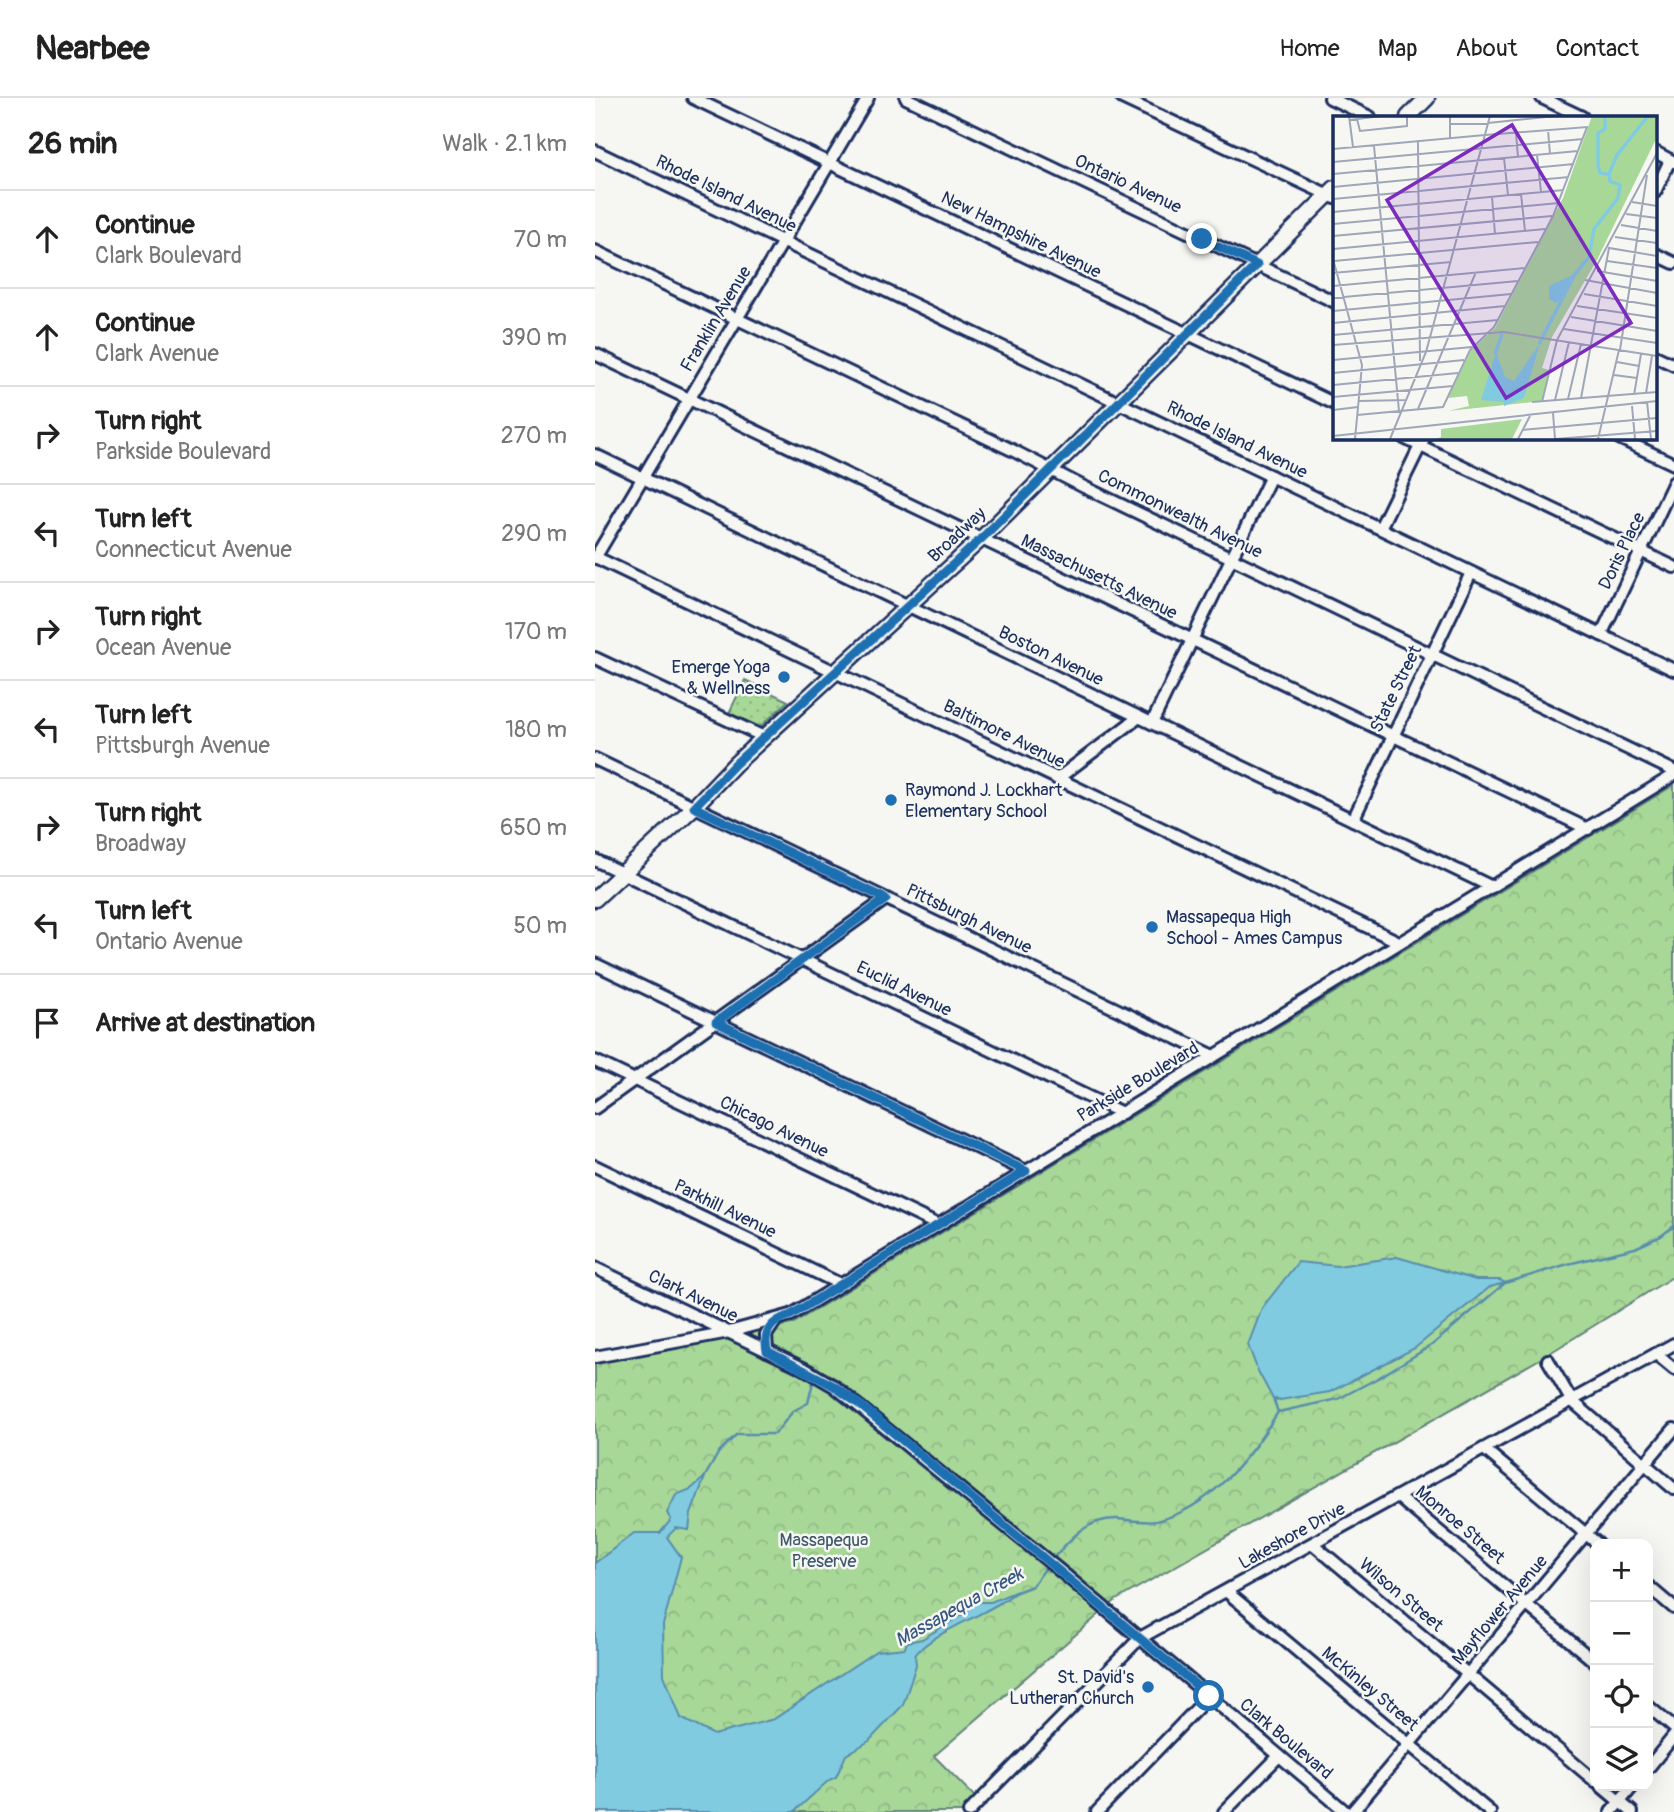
<!DOCTYPE html>
<meta charset="utf-8">
<style>
:root{--surface:#fff;--page:#f2f2f2;--text:#222;--muted:#767676;--line:#e0e0e0}
body{margin:0;font-family:Pangolin,sans-serif;background:var(--page);color:var(--text)}
.controls{position:absolute;right:21px;bottom:21px;display:grid;overflow:hidden;border-radius:14px;box-shadow:0 7px 28px #0002}
.controls button{width:63px;height:63px;display:grid;place-items:center;padding:0;border:0;border-bottom:2px solid var(--line);background:var(--surface);color:var(--text);font:35px sans-serif}
.stop{position:absolute;width:21px;height:21px;margin:-16px;border:5px solid #1f6fb2;border-radius:50%;background:#fff}
.stop.end{background:#1f6fb2;border-color:#fff;box-shadow:0 2px 7px #0008}
.list{margin:0;padding:0;list-style:none}
h2{display:flex;justify-content:space-between;align-items:center;height:91px;margin:0;padding:0 28px;font-size:30px}
h2 small{font-size:23px;font-weight:400;color:var(--muted)}
.list li{display:grid;grid-template-columns:46px 1fr auto;gap:21px;align-items:center;box-sizing:border-box;height:98px;padding:0 28px;border-top:2px solid var(--line)}
.list b{display:block;font-size:26px;white-space:nowrap}
.list p{margin:0;font-size:23px;white-space:nowrap;color:var(--muted)}
.list em{font-size:23px;font-style:normal;color:var(--muted)}
.icon{flex:none;width:38px;height:38px;fill:none;stroke:currentColor;stroke-width:2;stroke-linecap:round;stroke-linejoin:round}
.map{position:relative;flex:none;width:1079px;height:1714px;overflow:hidden}
header{display:flex;align-items:center;gap:42px;box-sizing:border-box;height:98px;padding:0 35px;background:var(--surface);border-bottom:2px solid var(--line)}
header strong{font-size:33px}
nav{display:flex;gap:38px;margin-inline-start:auto;font-size:24px}
main{display:flex}
aside{flex:1;background:var(--surface)}
.map>svg:first-child{display:block}
.grass{fill:url(#grass-dots);stroke:#62847b;stroke-width:2}
.forest{fill:url(#forest-crowns);stroke:#62847b;stroke-width:2}
.water{fill:#81cbe1;stroke:#588dad;stroke-width:2}
.lines{fill:none;stroke-linecap:round;stroke-linejoin:round}
.stream{stroke:#588dad;stroke-width:2.5}
.minor-casing{stroke:#1b2f5e;stroke-width:16}
.major-casing{stroke:#1b2f5e;stroke-width:19}
.minor{stroke:#f6f6f2;stroke-width:10}
.major{stroke:#f6f6f2;stroke-width:14}
.route{stroke:#1f6fb2;stroke-width:9}
.poi-dot{fill:#1f6fb2;stroke:#f6f6f2;stroke-width:2.5}
.labels{text-anchor:middle;dominant-baseline:central;stroke-width:5;stroke-linejoin:round;paint-order:stroke}
.street-label{font-size:18px;fill:#1b2f5e;stroke:#f6f6f2}
.poi-label{font-size:18px;fill:#1b2f5e;stroke:#f6f6f2;text-anchor:end}
.park-label{font-size:18px;fill:#3e596c;stroke:#f6f6f2}
.water-label{font-size:19px;font-style:italic;fill:#34567f;stroke:#f6f6f2}
.inset-river{fill:none;stroke:#81cbe1;stroke-width:3.5}
.inset-road{fill:none;stroke:#9ea6b7;stroke-width:2}
.view{fill:#7b2cbf;fill-opacity:0.15;stroke:#7b2cbf;stroke-width:3.5}
.inset-edge{fill:none;stroke:#1b2f5e;stroke-width:3.5}
</style>
<header>
<strong>Nearbee</strong>
<nav><a>Home</a><a>Map</a><a>About</a><a>Contact</a></nav>
</header>
<main>
<aside>
<h2>26 min<small>Walk · 2.1 km</small></h2>
<ul class="list">
<li><svg class="icon" aria-label="ahead" viewBox="0 0 24 24"><path d="M12 20V5M6 11l6-6 6 6"/></svg><div><b>Continue</b><p>Clark Boulevard</p></div><em>70 m</em></li>
<li><svg class="icon" aria-label="ahead" viewBox="0 0 24 24"><path d="M12 20V5M6 11l6-6 6 6"/></svg><div><b>Continue</b><p>Clark Avenue</p></div><em>390 m</em></li>
<li><svg class="icon" aria-label="right" viewBox="0 0 24 24"><path d="M7 20v-9h11M14 6l5 5-5 5"/></svg><div><b>Turn right</b><p>Parkside Boulevard</p></div><em>270 m</em></li>
<li><svg class="icon" aria-label="left" viewBox="0 0 24 24"><path d="M17 20v-9H6M10 6l-5 5 5 5"/></svg><div><b>Turn left</b><p>Connecticut Avenue</p></div><em>290 m</em></li>
<li><svg class="icon" aria-label="right" viewBox="0 0 24 24"><path d="M7 20v-9h11M14 6l5 5-5 5"/></svg><div><b>Turn right</b><p>Ocean Avenue</p></div><em>170 m</em></li>
<li><svg class="icon" aria-label="left" viewBox="0 0 24 24"><path d="M17 20v-9H6M10 6l-5 5 5 5"/></svg><div><b>Turn left</b><p>Pittsburgh Avenue</p></div><em>180 m</em></li>
<li><svg class="icon" aria-label="right" viewBox="0 0 24 24"><path d="M7 20v-9h11M14 6l5 5-5 5"/></svg><div><b>Turn right</b><p>Broadway</p></div><em>650 m</em></li>
<li><svg class="icon" aria-label="left" viewBox="0 0 24 24"><path d="M17 20v-9H6M10 6l-5 5 5 5"/></svg><div><b>Turn left</b><p>Ontario Avenue</p></div><em>50 m</em></li>
<li><svg class="icon" aria-label="arrive" viewBox="0 0 24 24"><path d="M6 21V4h12l-3 4 3 4H6"/></svg><div><b>Arrive at destination</b></div></li>
</ul>
</aside>
<div class="map">
<svg width="1079" height="1714" viewBox="0 0 1079 1714">
<defs>
<pattern id="grass-dots" width="8" height="8" patternUnits="userSpaceOnUse" patternTransform="scale(1.75)"><rect width="8" height="8" fill="#a8d898"/><path d="M2 2h.1M6 6h.1" fill="none" stroke="#90ba85" stroke-width="1.8" stroke-linecap="round"/></pattern>
<pattern id="forest-crowns" width="20" height="18" patternUnits="userSpaceOnUse" patternTransform="scale(1.75)"><rect width="20" height="18" fill="#a8d898"/><path d="M2 6a3 3 0 1 1 6 0M12 15a3 3 0 1 1 6 0" fill="none" stroke="#90ba85"/></pattern>
</defs>
<rect width="100%" height="100%" fill="#f6f6f2"/>
<filter id="ink" filterUnits="userSpaceOnUse"><feTurbulence type="fractalNoise" baseFrequency=".0143" numOctaves="2"/><feDisplacementMap in="SourceGraphic" scale="14" xChannelSelector="R" yChannelSelector="G"/><feConvolveMatrix kernelMatrix="1 2 1 2 8 2 1 2 1" color-interpolation-filters="sRGB"/></filter>
<g filter="url(#ink)">
<!-- grass -->
<path class="grass" d="M150 582 193 603 165 629 134 615Z"/>
<!-- forest -->
<path class="forest" d="M1079 687V1178L950 1258 521 1502 339 1658 382 1701 370 1714H0V1264L197 1226Z"/>
<!-- water -->
<g class="water">
<path d="M802 1159 881 1182H905L910 1185 895 1189 820 1250 735 1294 679 1303 663 1273 653 1247 667 1210 703 1164 743 1168Z"/>
<path d="M110 1379 96 1416 94 1432 81 1430 72 1439 86 1459 68 1527 69 1577 86 1620 119 1637 179 1621 281 1553 310 1550 312 1544 327 1541 370 1515 381 1504H396L422 1493C394 1517 341 1531 320 1557L321 1567 308 1607 274 1643 251 1657 241 1679 234 1682 199 1714H0V1465L39 1435H65L76 1422 72 1415 81 1397 96 1391Z"/>
</g>
<g class="lines">
<!-- stream -->
<g class="stream">
<path d="M681 1301 679 1303 683 1314"/>
<path d="M109 1380 124 1354 142 1336H180L198 1313 213 1305 218 1284"/>
<path d="M457 1462C475 1441 492 1420 523 1421 535 1422 549 1425 561 1423 615 1411 655 1359 683 1314L743 1301 783 1280 837 1247 910 1185 973 1166 1040 1150 1066 1138 1079 1128"/>
<path d="M419 1495 437 1488 453 1467"/>
</g>
<defs>
<g id="minor">
<path d="M98 0 740 306"/>
<path d="M311 0 740 204"/>
<path d="M527 0 740 100"/>
<path d="M735 0 775 19"/>
<path d="M947 0 987 19"/>
<path d="M0 53 1079 572"/>
<path d="M1060 54 1079 64"/>
<path d="M1060 94 1075 62"/>
<path d="M0 153 417 352 489 389 1079 673"/>
<path d="M1060 156 1079 165"/>
<path d="M0 256 993 731"/>
<path d="M1060 258 1079 267"/>
<path d="M809 340 1079 469"/>
<path d="M1024 340 1079 366"/>
<path d="M0 357 897 789"/>
<path d="M785 430 829 340"/>
<path d="M0 459 804 844"/>
<path d="M0 460 273 0"/>
<path d="M1006 537 1079 384"/>
<path d="M0 560 169 639"/>
<path d="M557 625 676 378"/>
<path d="M0 661 619 958"/>
<path d="M462 681 544 619"/>
<path d="M758 722 876 475"/>
<path d="M0 762 527 1015"/>
<path d="M0 866 431 1073"/>
<path d="M0 963 343 1127"/>
<path d="M0 1010 291 801"/>
<path d="M0 1068 245 1186"/>
<path d="M0 1170 210 1271 239 1288 469 1476 751 1714"/>
<path d="M172 1253 171 1237 181 1222"/>
<path d="M1061 1256 1079 1271"/>
<path d="M0 1259 134 1234 196 1217 1079 677"/>
<path d="M953 1262 976 1302 1079 1391"/>
<path d="M889 1351 1003 1446"/>
<path d="M803 1399 1000 1564"/>
<path d="M718 1446 1000 1683"/>
<path d="M1053 1488 1079 1510"/>
<path d="M632 1494 895 1714"/>
<path d="M1053 1608 1079 1630"/>
<path d="M1053 1670 1079 1638"/>
<path d="M1006 1688 1037 1714"/>
<path d="M374 1714 545 1540 1079 1246"/>
<path d="M502 1714 614 1598"/>
<path d="M629 1714 684 1658"/>
<path d="M757 1714 1079 1331"/>
<path d="M1016 1714 1038 1688"/>
</g>
<g id="major">
<path d="M813 19 832 0"/>
<path d="M0 801 99 709 140 666 386 441 740 90"/>
</g>
</defs>
<!-- minor casing -->
<use href="#minor" class="minor-casing"/>
<!-- major casing -->
<use href="#major" class="major-casing"/>
<!-- minor -->
<use href="#minor" class="minor"/>
<!-- major -->
<use href="#major" class="major"/>
</g>
</g>
<g class="lines" filter="url(#ink)">
<!-- route -->
<path class="route" d="M607 141 662 167 386 441 140 666 99 709 291 801 121 924 431 1073 196 1217C177 1223 168 1232 172 1253L239 1288 264 1306 614 1598"/>
</g>
<!-- markers -->
<g class="poi-dot">
<circle cx="189" cy="579" r="7"/>
<circle cx="296" cy="702" r="7"/>
<circle cx="557" cy="829" r="7"/>
<circle cx="553" cy="1589" r="7"/>
</g>
<g class="labels">
<!-- street labels -->
<g class="street-label">
<text transform="translate(533 86) rotate(25)">Ontario Avenue</text>
<text transform="translate(131 96) rotate(26)">Rhode Island Avenue</text>
<text transform="translate(426 137) rotate(26)">New Hampshire Avenue</text>
<text transform="translate(121 221) rotate(-59)">Franklin Avenue</text>
<text transform="translate(642 342) rotate(26)">Rhode Island Avenue</text>
<text transform="translate(585 416) rotate(26)">Commonwealth Avenue</text>
<text transform="translate(362 437) rotate(-43)">Broadway</text>
<text transform="translate(1027 453) rotate(-64)">Doris Place</text>
<text transform="translate(504 479) rotate(26)">Massachusetts Avenue</text>
<text transform="translate(456 558) rotate(26)">Boston Avenue</text>
<text transform="translate(801 591) rotate(-64)">State Street</text>
<text transform="translate(409 636) rotate(26)">Baltimore Avenue</text>
<text transform="translate(374 821) rotate(26)">Pittsburgh Avenue</text>
<text transform="translate(309 891) rotate(26)">Euclid Avenue</text>
<text transform="translate(543 984) rotate(-31)">Parkside Boulevard</text>
<text transform="translate(179 1029) rotate(26)">Chicago Avenue</text>
<text transform="translate(130 1111) rotate(26)">Parkhill Avenue</text>
<text transform="translate(98 1198) rotate(26)">Clark Avenue</text>
<text transform="translate(865 1427) rotate(40)">Monroe Street</text>
<text transform="translate(697 1438) rotate(-29)">Lakeshore Drive</text>
<text transform="translate(806 1497) rotate(40)">Wilson Street</text>
<text transform="translate(905 1512) rotate(-50)">Mayflower Avenue</text>
<text transform="translate(775 1591) rotate(40)">McKinley Street</text>
<text transform="translate(691 1641) rotate(40)">Clark Boulevard</text>
</g>
<!-- poi labels -->
<g class="poi-label">
<text x="175" y="569">Emerge Yoga<tspan x="175" dy="21">&amp; Wellness</tspan></text>
<text x="310" y="692" text-anchor="start">Raymond J. Lockhart<tspan x="310" dy="21">Elementary School</tspan></text>
<text x="571" y="819" text-anchor="start">Massapequa High<tspan x="571" dy="21">School - Ames Campus</tspan></text>
<text x="539" y="1579">St. David's<tspan x="539" dy="21">Lutheran Church</tspan></text>
</g>
<!-- park labels -->
<g class="park-label">
<text x="229" y="1442">Massapequa<tspan x="229" dy="21">Preserve</tspan></text>
</g>
<!-- water labels -->
<g class="water-label">
<text transform="translate(364 1509) rotate(-29)">Massapequa Creek</text>
</g>
</g>
<!-- overview -->
<g transform="translate(738 18)">
<rect width="324" height="324" fill="#f6f6f2"/>
<path d="M259 0H324L323 23 264 144 219 221 209 252 216 254 209 285 115 295 136 290 134 280 115 282 138 234 162 212 230 82ZM189 303 179 323H102L108 321V313Z" fill="#a8d898"/>
<path d="M242 158 229 182 223 187 216 183V170ZM207 227 191 282 171 290V286L148 284 163 236 172 261 181 265Z" fill="#81cbe1"/>
<path class="inset-river" d="M272 0V13L265 17V50L267 57 275 58M206 228 242 158 256 141 261 113 285 82 287 69 277 65 276 58 284 39 315 0M162 238 169 218"/>
<path class="inset-road" d="M16 0 20 31M117 0V22M24 3 27 15 74 10V0M16 4 49 0M155 7 223 0M117 8H154M215 14 217 38M183 17 185 41M85 26 87 245M41 30 66 295M0 33 152 19M204 39 208 76M171 42 175 79M0 46 250 23M0 58 245 35M0 71 241 48M188 78 192 115M159 81 162 118M0 83 236 61M299 86 324 90M0 96 231 74M293 98 324 102M0 108 226 87M288 109 324 115M0 120 219 100M282 121 324 127M0 133 212 113M0 143 29 249 22 323M1 145 205 126M274 145 324 152M264 155 324 165M0 157 118 146M252 164 324 177M0 170 192 152M251 178 324 190M0 182 185 165M244 190 324 202M0 195 178 178M238 201 324 215M0 207 172 190M231 213 324 227M0 219 165 204M0 229 171 216 324 240M287 234 314 59M0 244 139 231M284 246 306 250M0 257 131 244M281 259 304 262M0 269 125 257M313 277 319 240M301 279 308 238M0 281 120 270M248 282 276 132 324 140M235 283 248 228M222 284 236 226M26 285 74 284M199 286 324 276M209 286 224 224 324 37M314 286 318 323M299 290 302 323M85 293 143 156M0 294 25 291M220 297 222 323M24 299 110 291 137 234 161 211 220 100 254 11 152 19M189 314 324 302M0 320 324 285M57 323 93 236 157 0M185 323 197 300M222 323 324 315M265 323 286 234"/>
<path class="view" d="M179 9 298 207 173 282 54 84Z"/>
<rect width="324" height="324" class="inset-edge"/>
</g>
</svg>
<div class="controls">
<button>+</button>
<button>−</button>
<button><svg class="icon" aria-label="locate" viewBox="0 0 24 24"><circle cx="12" cy="12" r="6"/><path d="M12 2v4M12 18v4M2 12h4M18 12h4"/></svg></button>
<button><svg class="icon" aria-label="layers" viewBox="0 0 24 24"><path d="M12 4l9 5-9 5-9-5zM3 14l9 5 9-5"/></svg></button>
</div>
<div class="stop" style="left:614px;top:1598px"></div>
<div class="stop end" style="left:607px;top:141px"></div>
</div>
</main>
